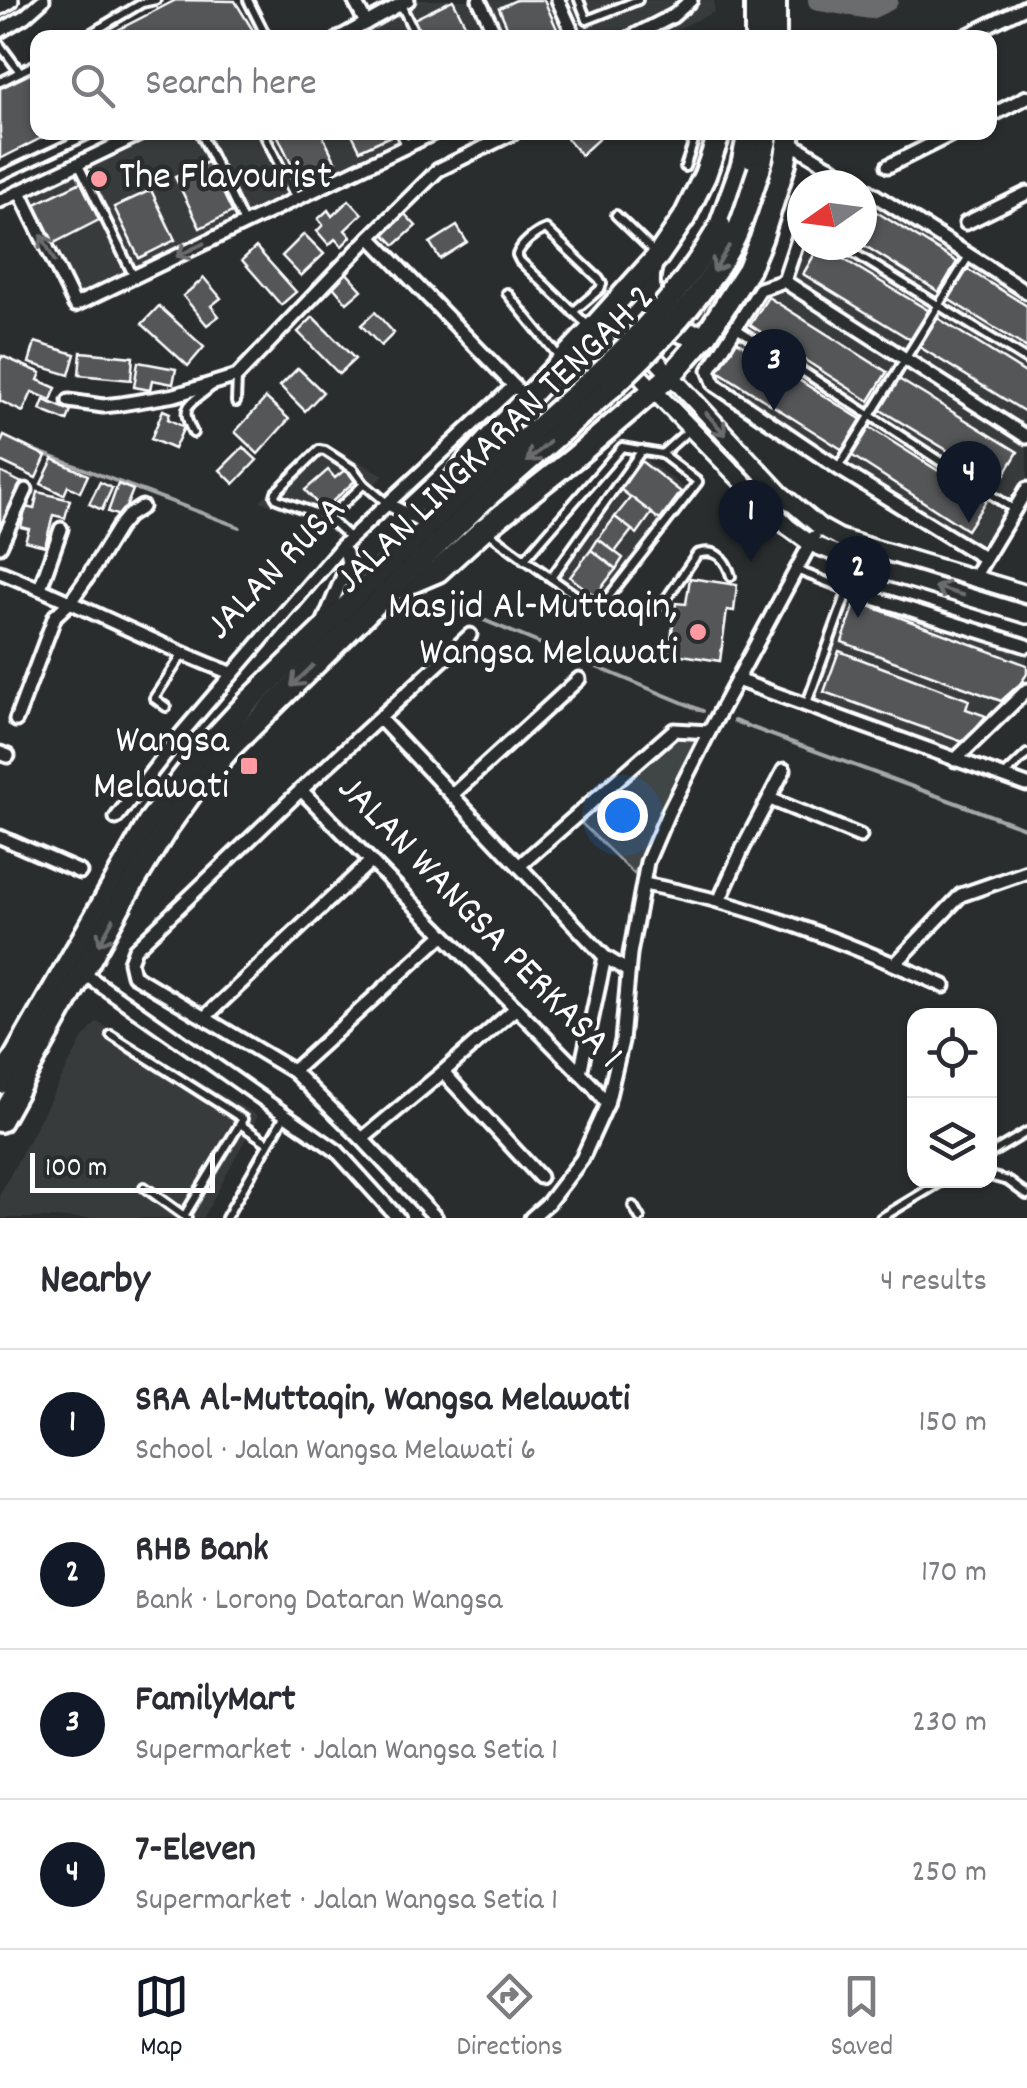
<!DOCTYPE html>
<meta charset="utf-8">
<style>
:root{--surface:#fff;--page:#f7f7f7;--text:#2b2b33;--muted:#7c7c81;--line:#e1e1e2;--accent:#111827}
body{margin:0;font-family:Dekko,sans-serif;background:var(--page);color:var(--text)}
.controls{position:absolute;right:30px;bottom:30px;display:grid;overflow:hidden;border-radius:20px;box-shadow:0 2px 8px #0004}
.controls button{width:90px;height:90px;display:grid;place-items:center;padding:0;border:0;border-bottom:2px solid var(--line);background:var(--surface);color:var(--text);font:50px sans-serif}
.compass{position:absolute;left:787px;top:170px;width:90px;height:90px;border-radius:50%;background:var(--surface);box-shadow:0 2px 8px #0004;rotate:256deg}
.scale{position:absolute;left:30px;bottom:25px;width:185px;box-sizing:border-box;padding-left:10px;border:5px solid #fff;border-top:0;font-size:28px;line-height:35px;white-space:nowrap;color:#fff;-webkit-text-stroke:8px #2a2d2e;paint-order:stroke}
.you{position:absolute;left:622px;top:815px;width:35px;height:35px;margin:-25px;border:8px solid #fff;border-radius:50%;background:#1a73e8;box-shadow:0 0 0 15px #1a73e833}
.badge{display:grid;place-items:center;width:65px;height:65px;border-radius:50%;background:var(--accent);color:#fff;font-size:32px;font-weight:700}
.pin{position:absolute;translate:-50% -82px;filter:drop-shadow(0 2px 5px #0008)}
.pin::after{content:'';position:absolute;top:52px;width:35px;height:30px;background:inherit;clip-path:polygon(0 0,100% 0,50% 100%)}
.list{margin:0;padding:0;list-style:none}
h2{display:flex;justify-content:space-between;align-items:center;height:130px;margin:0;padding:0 40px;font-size:42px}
h2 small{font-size:32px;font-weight:400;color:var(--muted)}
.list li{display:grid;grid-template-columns:65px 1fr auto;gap:30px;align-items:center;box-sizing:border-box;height:150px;padding:0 40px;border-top:2px solid var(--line)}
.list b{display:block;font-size:38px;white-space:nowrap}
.list p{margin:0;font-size:32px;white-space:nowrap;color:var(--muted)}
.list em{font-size:32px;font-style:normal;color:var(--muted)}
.icon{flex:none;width:55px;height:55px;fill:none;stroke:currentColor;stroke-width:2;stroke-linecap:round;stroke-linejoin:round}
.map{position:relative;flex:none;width:1027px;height:1218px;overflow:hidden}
.search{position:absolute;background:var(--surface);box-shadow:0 2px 8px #0004;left:30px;right:30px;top:30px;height:110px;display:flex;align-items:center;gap:25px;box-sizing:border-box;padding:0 35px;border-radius:20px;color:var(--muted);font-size:38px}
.sheet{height:730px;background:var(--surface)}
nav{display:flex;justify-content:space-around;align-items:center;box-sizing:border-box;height:140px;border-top:2px solid var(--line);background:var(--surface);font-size:28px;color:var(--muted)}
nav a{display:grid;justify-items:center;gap:5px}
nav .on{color:var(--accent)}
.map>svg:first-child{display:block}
.built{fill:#373a3b}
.green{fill:#414445;stroke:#a0a2a2;stroke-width:2.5}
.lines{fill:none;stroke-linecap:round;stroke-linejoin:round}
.stream{stroke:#a6a7a7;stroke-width:4}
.river{stroke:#6a6c6d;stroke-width:22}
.building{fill:#555758;stroke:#fff;stroke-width:2.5}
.lane-casing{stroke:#fff;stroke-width:14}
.street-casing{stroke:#fff;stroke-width:19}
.secondary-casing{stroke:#fff;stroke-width:22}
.highway-casing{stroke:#fff;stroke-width:28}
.lane{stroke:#2a2d2e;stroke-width:6}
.street{stroke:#2a2d2e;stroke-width:11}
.secondary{stroke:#2a2d2e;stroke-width:15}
.highway{stroke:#2a2d2e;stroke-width:20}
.highway-bridge-casing{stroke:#fff;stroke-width:28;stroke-linecap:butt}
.highway-bridge{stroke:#2a2d2e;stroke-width:20}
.oneway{stroke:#6a6c6d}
.poi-dot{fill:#ff9aa2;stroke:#2a2d2e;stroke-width:4}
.labels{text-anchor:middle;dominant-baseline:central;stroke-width:9;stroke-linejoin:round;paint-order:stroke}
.poi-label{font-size:40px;fill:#fff;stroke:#2a2d2e;text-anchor:end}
.street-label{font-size:40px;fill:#fff;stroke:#2a2d2e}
</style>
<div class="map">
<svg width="1027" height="1218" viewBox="0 0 1027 1218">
<rect width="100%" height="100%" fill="#2a2d2e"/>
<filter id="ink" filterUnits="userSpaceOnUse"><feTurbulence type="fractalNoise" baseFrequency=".01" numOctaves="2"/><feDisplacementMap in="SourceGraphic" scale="20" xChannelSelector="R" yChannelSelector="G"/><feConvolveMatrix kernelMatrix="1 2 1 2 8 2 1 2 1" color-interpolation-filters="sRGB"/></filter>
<g filter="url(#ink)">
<!-- built -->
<g class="built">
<path d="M417 0H474L491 38H343Z"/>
<path d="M484 0H714V12L661 37H501Z"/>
<path d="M155 133H423L77 300 26 194Z"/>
<path d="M862 192 1027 297V481L982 552 833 458 719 381 714 370 762 292 784 286 806 245H862Z"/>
<path d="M320 441 384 475 330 528 260 501Z"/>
<path d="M637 453 694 495 599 616 546 578Z"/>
<path d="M850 596 1027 651V682L954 754 811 701Z"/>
<path d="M97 1022 258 1116 203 1218H0V1194L83 1038Z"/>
</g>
<!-- green -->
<path class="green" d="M678 732 703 735 634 874 578 820Z"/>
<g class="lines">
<!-- stream -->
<g class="stream">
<path d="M28 448 239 527"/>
<path d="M457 609 703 711"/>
<path d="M734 721 1027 829"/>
</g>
<!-- river -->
<path class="river" d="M819 0 870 8 887 0"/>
</g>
<!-- building -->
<g class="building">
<path d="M176 0 235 1 254 32 244 38H102Z"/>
<path d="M453 0 472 38H422L414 19Z"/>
<path d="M516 0H544L561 38H512L499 8Z"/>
<path d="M38 70V132H53L0 159V88Z"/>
<path d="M276 132H321L336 163 299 180Z"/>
<path d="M351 132H396L397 133 360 150Z"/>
<path d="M561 132H606L581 155Z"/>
<path d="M212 160 236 210 200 228 175 177Z"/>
<path d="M81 182 99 220 52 244 33 205Z"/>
<path d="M151 190 175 240 139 258 114 207Z"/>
<path d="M349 200 362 214 345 230 351 237 342 246 335 239 329 245 317 231 323 225 318 219 328 210 332 216Z"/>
<path d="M862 203 957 262 939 292 862 244Z"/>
<path d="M402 211 416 226 395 245 381 231Z"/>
<path d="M457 226 467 242 440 259 430 243Z"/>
<path d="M304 234 324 254 301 276 282 256Z"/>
<path d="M820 245 931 312 913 341 803 274Z"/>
<path d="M256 247 296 292 281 305 242 260Z"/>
<path d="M967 269 1027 306V348L948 299Z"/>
<path d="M344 270 362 290 347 303 330 283Z"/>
<path d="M204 278 221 298 211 306 219 316 207 325 183 296Z"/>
<path d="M768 297 887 372 869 401 750 325Z"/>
<path d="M159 306 204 347 188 366 142 324Z"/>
<path d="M375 312 394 333 381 346 361 325Z"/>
<path d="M313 317 355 359 339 374 298 332Z"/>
<path d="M936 317 1027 374V413L918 346Z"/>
<path d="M737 341 862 420 843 450 718 371Z"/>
<path d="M35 342 75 354 69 375 29 363Z"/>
<path d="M81 352 133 357 131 380 79 375Z"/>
<path d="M2 356 41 373 38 380 56 388 51 400 32 392 23 412 0 401V361Z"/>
<path d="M138 362 176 369 173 384 152 380 150 390 134 387Z"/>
<path d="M298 368 323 392 305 411 280 386Z"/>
<path d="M897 378 1018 452 1000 482 879 409Z"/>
<path d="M266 398 289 419 258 454 235 432Z"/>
<path d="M44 400 71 411 67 421 40 410Z"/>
<path d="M163 410 170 413 168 419 184 427 174 449 151 439Z"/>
<path d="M869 427 986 501 967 530 851 455Z"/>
<path d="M4 436 46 456 36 478 0 461V445Z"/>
<path d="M243 447 257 460 234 484 220 470Z"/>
<path d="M53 459 88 475 80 492 68 486 64 495 41 484Z"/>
<path d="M641 461 681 492 660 520 620 489Z"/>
<path d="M347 468 357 479 323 510 305 490 328 470 335 478Z"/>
<path d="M0 472 22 483 0 530Z"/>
<path d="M100 482 112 488 102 510 89 504Z"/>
<path d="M118 484 133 490 122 517 108 512Z"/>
<path d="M38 492 70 500 65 518 53 515 45 546 25 541 29 529 21 527 26 507 34 509Z"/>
<path d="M631 497 652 513 637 534 615 517Z"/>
<path d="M615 517 632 530 615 552 598 539Z"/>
<path d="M598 539 623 558 616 569 591 550Z"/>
<path d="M591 550 616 569 595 596 570 577Z"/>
<path d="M690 578 737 585 734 611 727 610 720 661 669 653 676 603 686 604Z"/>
<path d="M856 601 1027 665V674L1020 684 1001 701 842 642Z"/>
<path d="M839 651 969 700 966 709 986 716 963 742 824 692Z"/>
</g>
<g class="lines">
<defs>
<g id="lane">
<path d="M248 0 267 38"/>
<path d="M579 0 587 20 638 0"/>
<path d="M401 5 417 38"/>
<path d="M83 38 142 3 156 0"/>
<path d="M0 45 20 72"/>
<path d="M0 82 38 63"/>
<path d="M200 132 244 223"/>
<path d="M263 132 296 199"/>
<path d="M400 132 406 145"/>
<path d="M79 165 134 277"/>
<path d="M685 167 697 132"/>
<path d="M0 176 94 132"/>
<path d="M616 215 657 255"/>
<path d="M841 245 1027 360"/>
<path d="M507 293 560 358"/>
<path d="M573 312 600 289 602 284 599 279 546 229C535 233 521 244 517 255L520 261 582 320 588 325"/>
<path d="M735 327 1013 509"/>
<path d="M236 402 237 377"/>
<path d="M193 433C178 404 191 404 211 387"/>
<path d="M839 466 969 256"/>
<path d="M328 518 364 484"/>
<path d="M489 533 551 578 642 450"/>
<path d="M350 538 328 518 277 499 275 496 276 492 319 450 325 451 353 469 364 484 387 503"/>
<path d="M524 560 622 447 662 454 690 429"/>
<path d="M796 570 848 590 807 703"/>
<path d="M551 578 595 609 600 608 698 482 662 454"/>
<path d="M660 608 697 554C716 548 726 559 731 576"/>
<path d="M166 707 154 698 183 654"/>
<path d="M1003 777 1027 754"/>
<path d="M111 1035 243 1119 184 1216"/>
<path d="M240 1124 268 1143"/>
<path d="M990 1154 1027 1132"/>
<path d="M990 1176 1008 1181 1027 1195"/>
<path d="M144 1187 187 1218"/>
<path d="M633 1206 640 1218"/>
<path d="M226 1218 285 1115"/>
<path d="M881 1218 944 1180"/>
</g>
<g id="street">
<path d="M354 0 366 23"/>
<path d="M479 0 497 38"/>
<path d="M558 0 575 38"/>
<path d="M0 31 25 16 43 0"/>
<path d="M339 38 408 0"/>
<path d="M630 38 673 16 691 0"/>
<path d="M962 38 1027 6"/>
<path d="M990 116 1027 97"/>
<path d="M788 141 859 185"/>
<path d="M888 166 956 132"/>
<path d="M820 185 829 166"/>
<path d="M862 187 1027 292"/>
<path d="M20 192 75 305 436 132"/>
<path d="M0 201 144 132"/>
<path d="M966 223 1027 193"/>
<path d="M370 237 517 389"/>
<path d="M784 281 760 289 709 370 715 385 838 468 984 558"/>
<path d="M784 281 1027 437"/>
<path d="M784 281 802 227"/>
<path d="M69 401 103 406 121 404 175 395 237 376 370 237 438 170 515 132"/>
<path d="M388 504 429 526"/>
<path d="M0 546 26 490"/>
<path d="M0 572C78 603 152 643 231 673"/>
<path d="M974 577 1027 489"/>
<path d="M40 588 61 529"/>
<path d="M848 590 1027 646"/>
<path d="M324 621 348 564 346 553 341 547"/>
<path d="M737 680 1027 785"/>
<path d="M380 719 605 957 628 971"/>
<path d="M16 720 55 616 70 602 89 575 118 528 128 516 142 507"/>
<path d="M0 753 8 756"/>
<path d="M955 760 1027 690"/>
<path d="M301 790 594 1087 607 1104"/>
<path d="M452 795 579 679"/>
<path d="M770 799 860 836"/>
<path d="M116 818 181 734 341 547 514 386"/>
<path d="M0 837 80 872"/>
<path d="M519 866 674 730 709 732"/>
<path d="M644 884C747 903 848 943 944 986"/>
<path d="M719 901 743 848 784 770"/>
<path d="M895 964 961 895 1027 872"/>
<path d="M83 973 337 1151 398 1218"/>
<path d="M205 1017 371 861"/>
<path d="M293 1071 443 935"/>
<path d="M443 1072 540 1177"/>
<path d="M580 1073 605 957"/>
<path d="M362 1139 443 1072 516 1008"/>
<path d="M436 1218 362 1139 293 1071 133 975 130 962 135 949 301 790 470 635"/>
<path d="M531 1218 548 1203 582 1159 607 1104 622 1041 630 954 647 862 668 813 709 732 814 537"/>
</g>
<g id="secondary">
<path d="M0 6 10 0"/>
<path d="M610 310 781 494 820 527 840 538 1027 594"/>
<path d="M593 328 741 480 788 527 810 543 871 567 1027 615"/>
</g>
<g id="highway">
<path d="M756 0V38"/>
<path d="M775 0V38"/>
<path d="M759 170 768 132"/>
<path d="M720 226 742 165 749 132"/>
<path d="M651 266C643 290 658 319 681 331 688 335 697 335 706 335"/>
<path d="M445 511 448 488 469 460 593 328 658 256 684 218 705 175 720 132"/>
<path d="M398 588 438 571 484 529 574 458 672 374 706 335 748 270 761 239 785 163 790 132"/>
<path d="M0 1083 151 819 207 746 247 703 445 511 598 374"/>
<path d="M0 1121 124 898 166 829 193 791 231 747 387 593 480 503 611 388"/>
</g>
</defs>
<!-- lane casing -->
<use href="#lane" class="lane-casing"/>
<!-- street casing -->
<use href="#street" class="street-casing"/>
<!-- secondary casing -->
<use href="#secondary" class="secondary-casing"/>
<!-- highway casing -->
<use href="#highway" class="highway-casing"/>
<!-- lane -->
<use href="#lane" class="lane"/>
<!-- street -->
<use href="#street" class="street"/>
<!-- secondary -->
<use href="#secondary" class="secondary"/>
<!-- highway -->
<use href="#highway" class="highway"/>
<defs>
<g id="highway-bridge">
<path d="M598 374C646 330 688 283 720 226"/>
<path d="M611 388C658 343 706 295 735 237 745 216 751 192 759 170"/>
</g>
</defs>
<!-- highway-bridge casing -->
<use href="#highway-bridge" class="highway-bridge-casing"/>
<!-- highway-bridge -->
<use href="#highway-bridge" class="highway-bridge"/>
</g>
<!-- one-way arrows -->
<defs><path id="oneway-shaft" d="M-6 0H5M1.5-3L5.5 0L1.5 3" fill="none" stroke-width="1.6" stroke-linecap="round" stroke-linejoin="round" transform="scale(2.5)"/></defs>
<g class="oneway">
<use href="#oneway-shaft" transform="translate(48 248) rotate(-116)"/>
<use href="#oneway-shaft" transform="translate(190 250) rotate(154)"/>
<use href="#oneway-shaft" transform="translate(721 259) rotate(121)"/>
<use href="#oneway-shaft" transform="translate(716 424) rotate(48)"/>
<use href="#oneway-shaft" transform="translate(538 452) rotate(139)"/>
<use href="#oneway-shaft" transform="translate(949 591) rotate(-163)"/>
<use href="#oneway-shaft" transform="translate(302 676) rotate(136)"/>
<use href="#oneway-shaft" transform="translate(106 932) rotate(119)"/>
</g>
</g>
<!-- markers -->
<g class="poi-dot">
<circle cx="99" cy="179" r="10"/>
<circle cx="698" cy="632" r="10"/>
<rect x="239" y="756" width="20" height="20" rx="5"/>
</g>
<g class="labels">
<!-- poi labels -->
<g class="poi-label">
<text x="119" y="179" text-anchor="start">The Flavourist</text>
<text x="678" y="609">Masjid Al-Muttaqin,<tspan x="678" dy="46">Wangsa Melawati</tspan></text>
<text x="229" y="743">Wangsa<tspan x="229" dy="46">Melawati</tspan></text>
</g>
<!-- street labels -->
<g class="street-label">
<text transform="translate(497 441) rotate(-44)">JALAN LINGKARAN TENGAH 2</text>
<text transform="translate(278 570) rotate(-46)">JALAN RUSA</text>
<text transform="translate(478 924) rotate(46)">JALAN WANGSA PERKASA 1</text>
</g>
</g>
</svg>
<div class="controls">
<button><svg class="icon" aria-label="locate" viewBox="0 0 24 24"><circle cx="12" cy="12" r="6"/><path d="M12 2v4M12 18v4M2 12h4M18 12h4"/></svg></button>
<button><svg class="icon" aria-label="layers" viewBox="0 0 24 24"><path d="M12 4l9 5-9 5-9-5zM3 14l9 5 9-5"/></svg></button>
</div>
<svg class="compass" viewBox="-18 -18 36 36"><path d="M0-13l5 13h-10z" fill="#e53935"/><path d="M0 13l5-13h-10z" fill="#7c7c81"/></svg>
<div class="scale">100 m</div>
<div class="you"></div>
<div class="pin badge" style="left:751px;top:562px">1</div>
<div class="pin badge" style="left:858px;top:618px">2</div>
<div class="pin badge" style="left:774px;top:411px">3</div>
<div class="pin badge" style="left:969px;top:523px">4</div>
<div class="search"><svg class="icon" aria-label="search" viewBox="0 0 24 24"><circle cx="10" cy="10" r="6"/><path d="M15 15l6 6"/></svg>Search here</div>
</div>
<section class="sheet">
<h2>Nearby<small>4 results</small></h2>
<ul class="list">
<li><span class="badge">1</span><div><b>SRA Al-Muttaqin, Wangsa Melawati</b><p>School · Jalan Wangsa Melawati 6</p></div><em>150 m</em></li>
<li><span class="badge">2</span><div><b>RHB Bank</b><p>Bank · Lorong Dataran Wangsa</p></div><em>170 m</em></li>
<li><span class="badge">3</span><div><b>FamilyMart</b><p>Supermarket · Jalan Wangsa Setia 1</p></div><em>230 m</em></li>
<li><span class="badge">4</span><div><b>7-Eleven</b><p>Supermarket · Jalan Wangsa Setia 1</p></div><em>250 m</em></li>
</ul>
</section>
<nav>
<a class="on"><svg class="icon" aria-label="map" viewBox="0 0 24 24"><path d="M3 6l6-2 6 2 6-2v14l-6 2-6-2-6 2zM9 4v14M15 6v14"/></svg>Map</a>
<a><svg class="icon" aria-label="directions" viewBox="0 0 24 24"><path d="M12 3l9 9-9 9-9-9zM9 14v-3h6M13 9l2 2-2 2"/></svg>Directions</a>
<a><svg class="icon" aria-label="saved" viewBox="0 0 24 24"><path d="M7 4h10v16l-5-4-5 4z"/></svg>Saved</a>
</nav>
